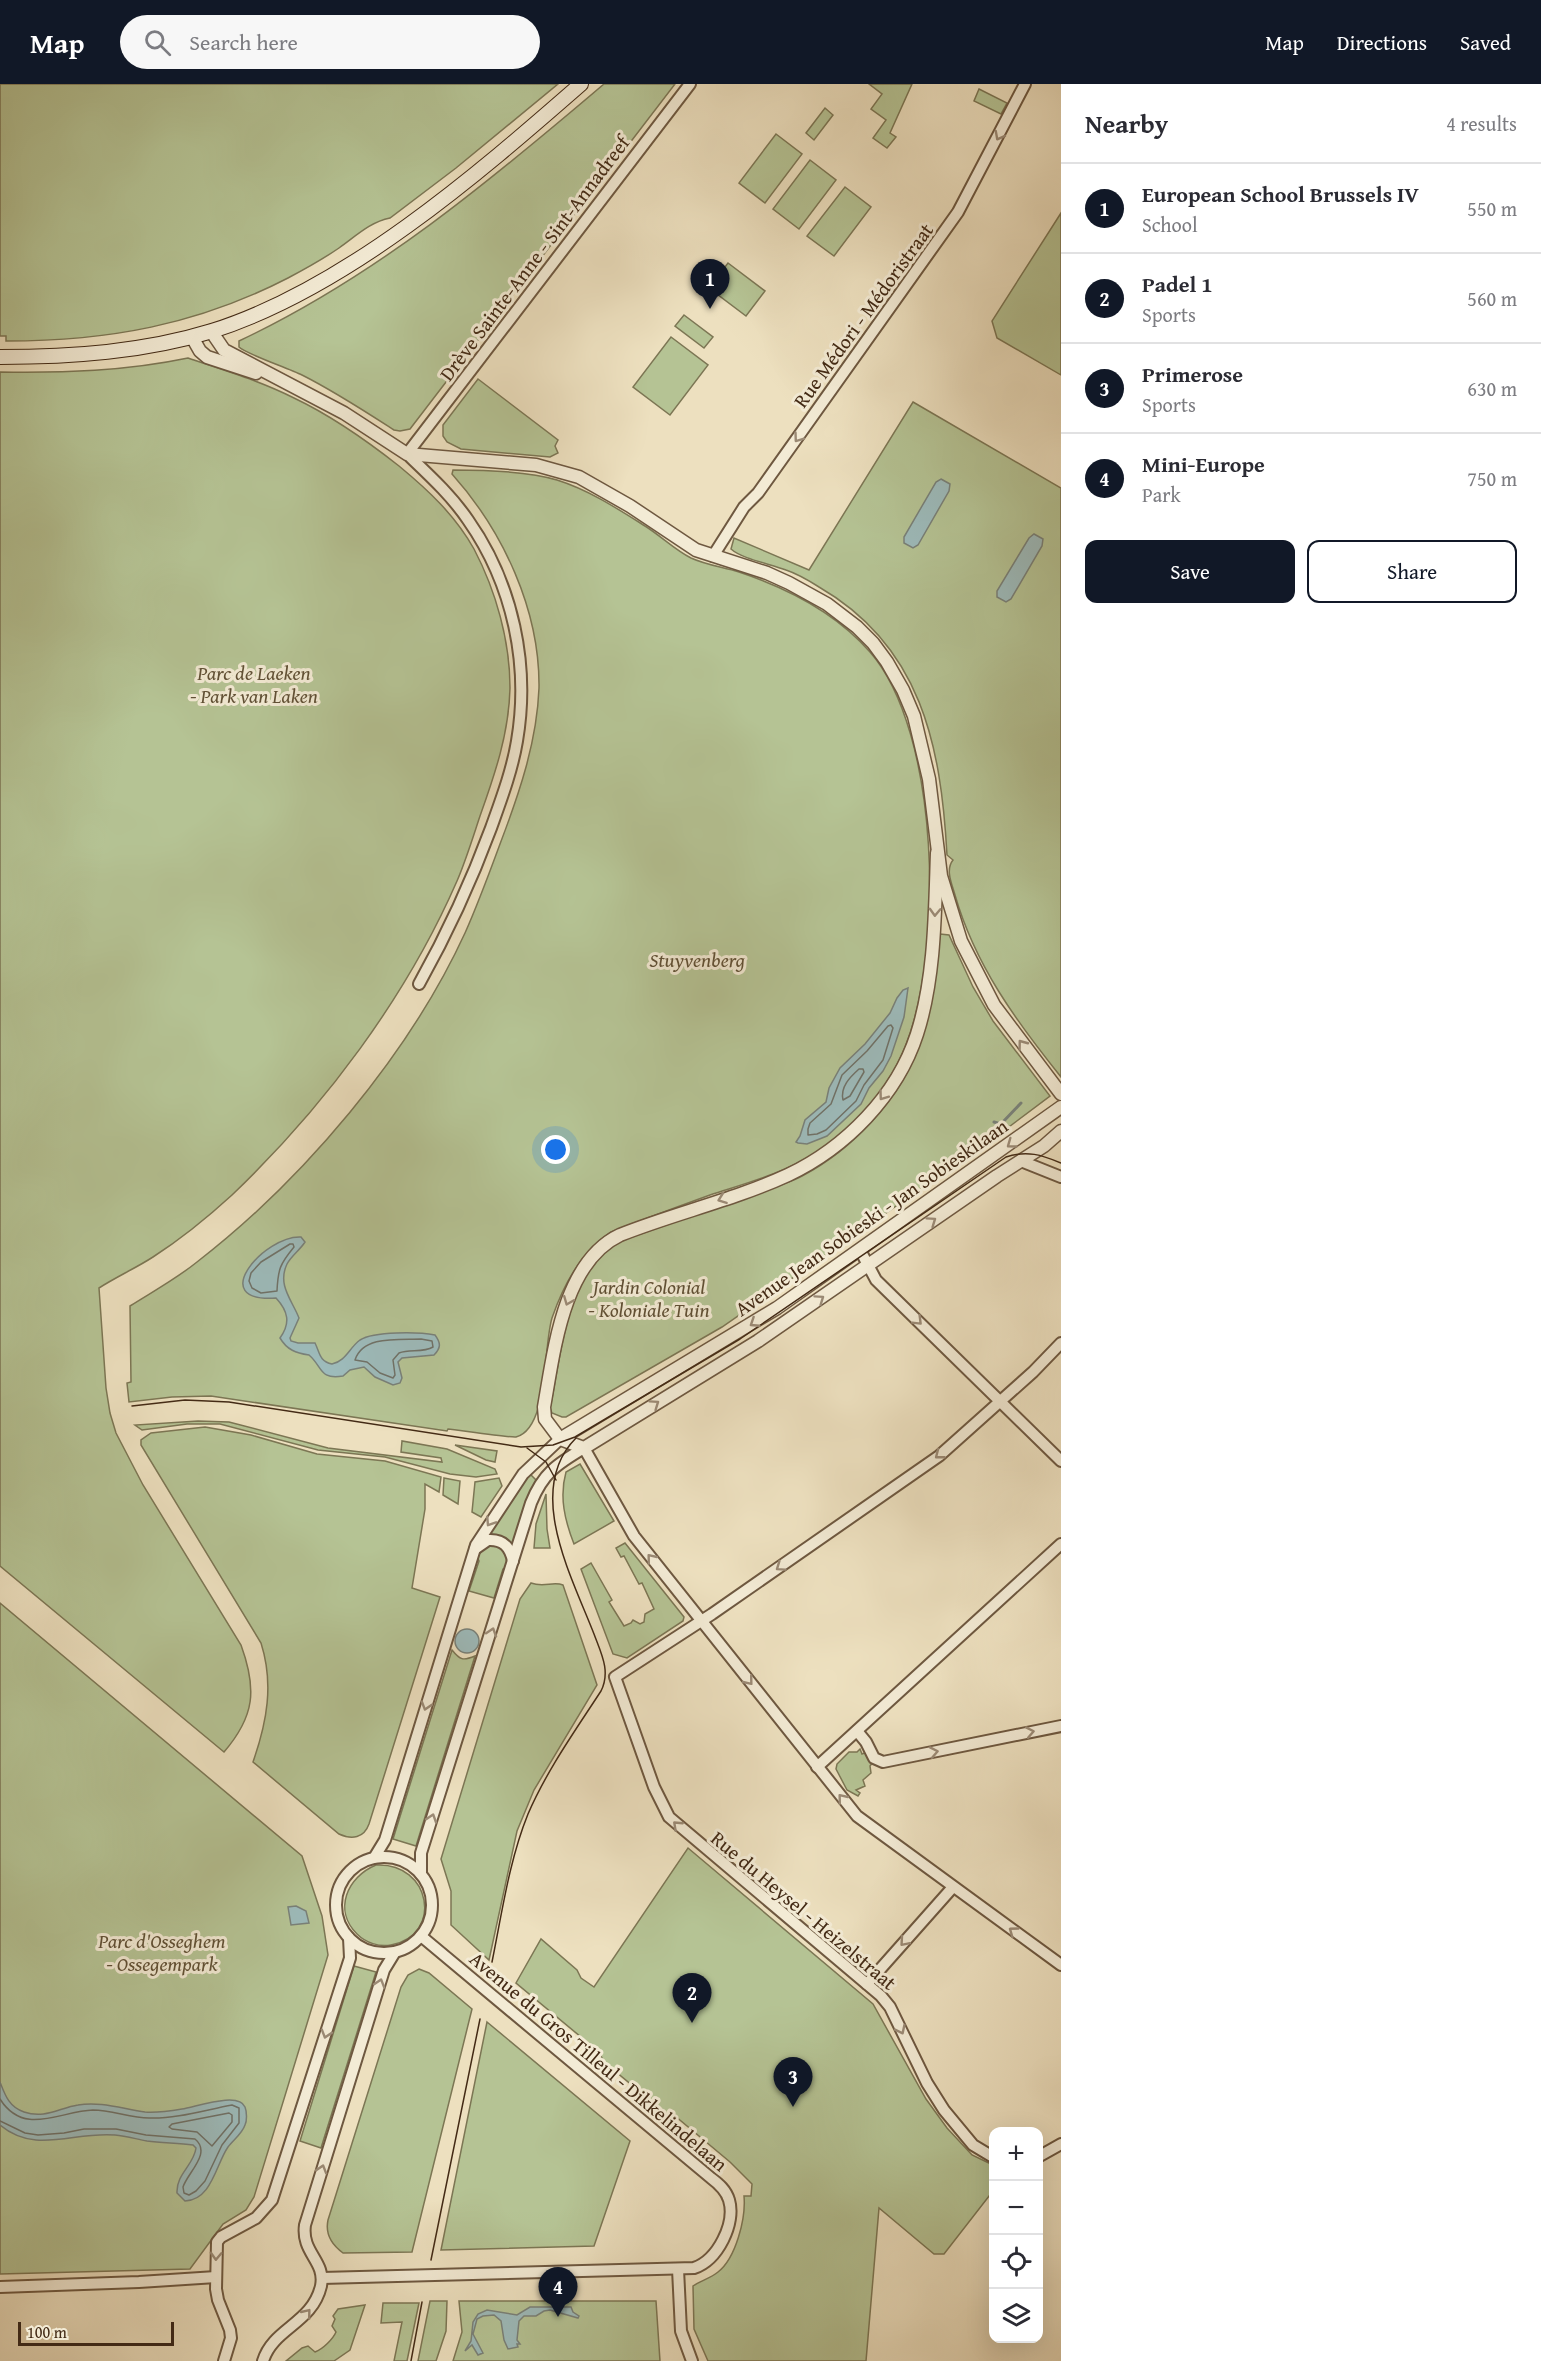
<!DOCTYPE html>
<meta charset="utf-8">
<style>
:root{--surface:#fff;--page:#f7f7f7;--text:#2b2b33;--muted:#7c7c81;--line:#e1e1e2;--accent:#111827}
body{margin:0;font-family:"Gentium Book Plus",serif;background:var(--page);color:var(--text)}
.controls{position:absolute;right:18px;bottom:18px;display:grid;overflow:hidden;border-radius:12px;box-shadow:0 6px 24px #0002}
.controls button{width:54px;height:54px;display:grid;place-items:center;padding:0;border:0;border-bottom:2px solid var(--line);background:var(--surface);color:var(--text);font:30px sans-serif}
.scale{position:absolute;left:18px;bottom:15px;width:156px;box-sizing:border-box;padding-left:6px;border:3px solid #432a15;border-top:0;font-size:16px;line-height:21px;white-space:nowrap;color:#432a15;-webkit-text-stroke:4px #f3ebd5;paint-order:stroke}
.you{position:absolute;left:556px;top:1066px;width:21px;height:21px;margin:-15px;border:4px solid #fff;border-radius:50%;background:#1a73e8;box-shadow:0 0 0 9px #1a73e833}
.badge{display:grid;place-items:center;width:39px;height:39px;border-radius:50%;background:var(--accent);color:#fff;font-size:20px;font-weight:700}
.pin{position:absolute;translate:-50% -50px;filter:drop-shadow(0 2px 3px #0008)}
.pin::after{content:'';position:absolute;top:32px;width:21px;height:18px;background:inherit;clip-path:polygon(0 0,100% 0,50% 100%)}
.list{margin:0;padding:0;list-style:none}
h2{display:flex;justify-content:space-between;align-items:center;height:78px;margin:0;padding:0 24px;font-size:26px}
h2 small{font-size:20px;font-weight:400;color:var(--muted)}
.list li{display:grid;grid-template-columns:39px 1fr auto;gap:18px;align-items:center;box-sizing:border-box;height:90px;padding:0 24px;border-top:2px solid var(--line)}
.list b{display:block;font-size:22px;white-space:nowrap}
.list p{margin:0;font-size:20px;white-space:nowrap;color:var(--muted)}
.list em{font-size:20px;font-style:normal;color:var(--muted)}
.actions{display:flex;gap:12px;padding:18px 24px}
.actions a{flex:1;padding:14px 0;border:2px solid var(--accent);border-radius:12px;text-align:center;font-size:21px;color:var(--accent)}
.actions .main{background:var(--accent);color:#fff}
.icon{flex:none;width:33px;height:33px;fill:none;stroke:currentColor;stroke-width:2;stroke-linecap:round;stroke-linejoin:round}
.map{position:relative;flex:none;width:1061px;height:2277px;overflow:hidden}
header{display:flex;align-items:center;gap:36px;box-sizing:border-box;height:84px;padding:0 30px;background:var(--accent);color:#fff}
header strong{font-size:28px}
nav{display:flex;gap:33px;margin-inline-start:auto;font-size:21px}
.search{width:420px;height:54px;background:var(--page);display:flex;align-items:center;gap:15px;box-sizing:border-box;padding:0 21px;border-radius:33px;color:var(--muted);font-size:22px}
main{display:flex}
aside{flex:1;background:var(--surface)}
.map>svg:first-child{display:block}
.green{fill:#b5c394;stroke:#7c7654;stroke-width:1.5}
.water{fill:#9dbbbb;stroke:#798179;stroke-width:1.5}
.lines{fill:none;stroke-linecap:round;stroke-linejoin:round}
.shore{stroke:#707268;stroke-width:1.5}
.stream{stroke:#798179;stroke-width:3}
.minor-casing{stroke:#6e5840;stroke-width:14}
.tertiary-casing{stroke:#6e5840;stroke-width:15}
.secondary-casing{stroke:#432a15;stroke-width:16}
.minor{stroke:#f3ebd5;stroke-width:10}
.tertiary{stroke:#f3ebd5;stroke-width:12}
.secondary{stroke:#f3ebd5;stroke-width:14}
.tram{stroke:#432a15;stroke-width:1.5}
.oneway{stroke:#9b8a75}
.labels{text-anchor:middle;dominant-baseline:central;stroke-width:6;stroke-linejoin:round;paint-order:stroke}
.street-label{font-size:20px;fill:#432a15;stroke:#f3ebd5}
.park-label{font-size:20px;font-style:italic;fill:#605035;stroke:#f3ebd5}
</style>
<header>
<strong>Map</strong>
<div class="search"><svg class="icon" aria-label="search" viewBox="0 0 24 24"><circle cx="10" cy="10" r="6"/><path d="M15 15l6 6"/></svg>Search here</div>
<nav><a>Map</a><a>Directions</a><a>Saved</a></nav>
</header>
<main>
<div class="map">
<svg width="1061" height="2277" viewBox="0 0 1061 2277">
<rect width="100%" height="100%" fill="#ede0bf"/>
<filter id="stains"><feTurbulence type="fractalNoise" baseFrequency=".00333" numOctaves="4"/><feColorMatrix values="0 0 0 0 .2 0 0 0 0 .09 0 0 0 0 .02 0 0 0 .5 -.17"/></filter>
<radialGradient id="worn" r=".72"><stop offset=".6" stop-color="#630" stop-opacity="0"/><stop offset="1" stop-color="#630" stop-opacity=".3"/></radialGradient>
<!-- green -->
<g class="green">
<path d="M0 0H558L456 84 390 134C370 138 356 152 339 164 323 175 305 185 288 194 197 241 108 257 6 257V252H0Z"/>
<path d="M604 0H675L606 90 604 89 599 95 600 97 410 345 400 347 394 346C363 326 334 307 302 291 288 284 246 270 239 263V257C375 193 490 97 604 0Z"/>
<path d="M869 0H912L890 49 896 53 887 64 873 54 886 36 871 25 882 10Z"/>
<path d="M979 5 1007 19 1001 30 974 17Z"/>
<path d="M825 24 833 31 814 56 806 49Z"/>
<path d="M776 50 802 70 765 119 739 99Z"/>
<path d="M810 76 836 96 799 145 773 125Z"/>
<path d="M845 103 871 123 834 172 807 152Z"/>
<path d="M1061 129V291L997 254 992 237Z"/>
<path d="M728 179 765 207 746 232 709 204Z"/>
<path d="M684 231 713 253 704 264 675 242Z"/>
<path d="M671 253 708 281 670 331 633 303Z"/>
<path d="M188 274C224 286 260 297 294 314 332 332 366 356 399 382 428 406 455 431 474 465 496 507 510 557 510 604 509 649 495 690 480 732 473 753 466 776 457 797 406 914 324 1023 232 1111 208 1133 181 1155 153 1173 136 1184 116 1193 99 1204L106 1304 110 1329 116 1349 143 1401 241 1561C257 1605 255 1632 224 1668L0 1482V288C64 289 126 287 188 274Z"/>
<path d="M478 295 558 356 555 362 558 369 550 373 461 365 447 358 443 352V341Z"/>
<path d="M913 318 1061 404V993C1016 937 975 881 955 811 952 800 945 786 953 776L947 771C941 661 921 562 819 503 808 496 798 490 786 486 771 480 742 475 731 465L734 454 809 486Z"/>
<path d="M453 386C484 386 528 387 557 396 589 406 618 425 645 442 661 452 675 466 691 474 706 481 723 483 739 488 787 504 836 529 870 568 940 648 944 868 905 963 891 999 864 1032 834 1056 794 1087 756 1096 710 1111 677 1123 644 1135 611 1148 582 1167 563 1202 552 1234 543 1263 549 1344 516 1353 511 1354 458 1346 448 1345L447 1347 211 1312 172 1313 129 1318 127 1299 131 1298 130 1222C152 1208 176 1195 197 1178 303 1096 409 971 465 849 478 820 489 790 500 760 519 710 537 658 539 604 540 526 503 447 452 390Z"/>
<path d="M940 850 949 851 973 903 993 937 1050 1012 997 1052 722 1243 566 1333H562L552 1329 550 1324C562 1270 566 1180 626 1155 663 1142 700 1129 738 1116 759 1108 782 1102 802 1092 853 1065 899 1016 919 962 932 927 936 887 940 850Z"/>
<path d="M198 1337 229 1338 328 1364 442 1378 441 1374 401 1368 402 1357 447 1365 495 1385 497 1390 476 1393 450 1390 385 1373 318 1366 220 1340H187L142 1346 135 1341Z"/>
<path d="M205 1343 251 1351 317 1370 385 1377 441 1393 439 1408 425 1400V1425L412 1504 440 1513 369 1740C364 1754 352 1756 339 1750L253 1678C267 1638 274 1600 261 1559L141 1361V1356L151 1349Z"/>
<path d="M455 1361 497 1367 495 1378 486 1376Z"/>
<path d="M580 1380 614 1437 574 1460C565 1437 559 1413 566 1388Z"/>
<path d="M529 1389 537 1397 514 1463 488 1452 497 1434Z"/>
<path d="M444 1394 460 1397 458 1420 443 1411Z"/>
<path d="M499 1394 502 1402 481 1433 472 1428 475 1398Z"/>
<path d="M546 1410 547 1445 550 1464H534L536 1440Z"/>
<path d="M625 1459 684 1533 683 1537 627 1574 613 1570 581 1485 591 1479 612 1516 609 1518 624 1542 631 1539 633 1536 640 1540 644 1538 645 1530 654 1525 642 1499 639 1500 624 1472 621 1473 616 1464Z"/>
<path d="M487 1461H496L506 1467 509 1482 503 1485 494 1514 469 1507 479 1477 477 1472 480 1466Z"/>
<path d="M531 1499C544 1504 553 1497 563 1501L597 1601 534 1706 517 1747 489 1876 451 1841V1807L441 1775 520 1515Z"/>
<path d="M0 1519 302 1772 322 1832 328 1871 254 2113 246 2126 223 2140 190 2185 0 2190Z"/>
<path d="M452 1566C460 1576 463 1577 475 1572L416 1762 393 1755Z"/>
<path d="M860 1665 862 1670 867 1668 873 1678 870 1682 871 1689 863 1696 865 1702 856 1706 860 1709 858 1712 847 1706 836 1685 837 1680 849 1668H857Z"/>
<path d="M688 1764 873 1920 926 2015 947 2044 972 2071 993 2081V2107L944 2170H934L879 2124 866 2277H708L694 2245 693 2202C700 2197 711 2194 718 2188 736 2174 746 2134 744 2112H751L752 2100 730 2078 675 2032 669 2037 643 2015 645 2012 604 1978 599 1968 516 1899 541 1855 577 1886 581 1894 594 1903Z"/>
<path d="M376 1781C431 1778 444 1851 391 1861 379 1863 366 1859 357 1850 333 1826 347 1793 376 1781Z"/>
<path d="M354 1882 376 1888 321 2064 300 2057Z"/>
<path d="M419 1885 429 1889 472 1925 412 2168 343 2169C332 2161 325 2150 328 2136L401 1903 408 1891Z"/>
<path d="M487 1938 630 2057 594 2162 441 2166Z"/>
<path d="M430 2217H447L446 2247 436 2277H418Z"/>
<path d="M459 2217H656L660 2277H453L462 2248Z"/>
<path d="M383 2219H419L407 2277H394L402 2238 381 2239Z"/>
<path d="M365 2221 350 2266 334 2277H286L302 2264 308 2262 315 2268C323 2265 333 2255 336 2248L332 2242 335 2235 333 2232 338 2225Z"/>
</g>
<!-- water -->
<g class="water">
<path d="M941 395 950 400 949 407 918 461 913 464 904 459V453L936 398Z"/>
<path d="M1034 450 1043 455 1042 462 1011 515 1006 518 997 513V507L1029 454Z"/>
<path d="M908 904 904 933 891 972 883 987 869 1004 861 1020 827 1052 807 1060 798 1059 796 1058 800 1052 805 1036 826 1018 829 1004 840 984 865 960 890 929 897 914 903 906Z"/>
<path d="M301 1153 305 1158C300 1166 291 1172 287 1180 277 1201 292 1216 299 1234L290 1254 291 1257 298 1259H315C320 1269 319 1277 332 1280 346 1277 349 1264 360 1256 374 1247 419 1248 435 1251 441 1259 441 1264 434 1271L402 1274 398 1278 402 1294 400 1299 393 1301 375 1293 364 1283 350 1286 343 1292C319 1296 323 1283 309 1271 296 1269 287 1266 280 1254 291 1239 288 1227 276 1214 205 1219 265 1151 301 1153Z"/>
<circle cx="467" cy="1557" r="12"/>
<path d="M296 1822 306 1827 309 1839 291 1841 288 1823Z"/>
<path d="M0 1998C5 2011 9 2023 24 2028 45 2035 59 2024 78 2021 100 2017 123 2025 145 2028 157 2029 170 2027 182 2025 196 2023 239 2007 245 2023 247 2028 247 2037 245 2041 242 2050 233 2056 228 2063 216 2080 212 2116 185 2117L177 2109C176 2090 194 2081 196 2064L193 2061C178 2059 162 2059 147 2057 136 2055 126 2052 115 2051 74 2047 36 2071 0 2041Z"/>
<path d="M530 2223H571L573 2228 579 2232 578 2234 550 2226 544 2227 536 2232H524L519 2237 517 2256 520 2260H517L518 2263 508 2265 504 2256 501 2237 494 2231 483 2232 477 2235 473 2250 483 2269 478 2271 472 2261 465 2267 471 2257 473 2238 478 2230 487 2226 517 2231Z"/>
</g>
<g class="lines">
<!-- shore -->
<g class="shore">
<path d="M888 942 891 941 893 944 883 976 864 1001 856 1017 826 1046 817 1050 808 1051V1045L810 1039 831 1020 842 991 867 967Z"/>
<path d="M859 985H863L864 988 850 1012 843 1016C840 1003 850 993 859 985Z"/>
<path d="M290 1160H293L294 1163C280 1180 278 1185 277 1207L261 1209 252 1204 249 1197 251 1189 261 1178Z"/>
<path d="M421 1255 432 1257 433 1263C423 1269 410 1265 399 1269L393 1276 395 1291 393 1294 380 1289 367 1278 355 1276C363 1251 399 1256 421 1255Z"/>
<path d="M0 2015C24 2053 60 2027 93 2026 112 2026 130 2034 149 2034 176 2035 205 2026 232 2021L239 2024V2039L222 2061 205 2097 196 2107 189 2111 184 2109 183 2103C188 2088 212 2069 195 2055L146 2051 116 2045H84L64 2049 38 2051 25 2049 0 2037"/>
<path d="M229 2029 232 2031V2038L212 2062 197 2048 172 2045 169 2043 172 2040Z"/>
</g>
<!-- stream -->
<path class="stream" d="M994 1038 1001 1040 1021 1019"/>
<defs>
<g id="minor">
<path d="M713 472 744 423 758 409 958 128 1025 0"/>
<path d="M419 900C447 850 471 798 491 744 501 716 512 687 517 657 530 581 513 500 468 436 451 411 429 391 407 370L690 0"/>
<path d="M1021 1077 1061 1093"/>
<path d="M860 1166 876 1196 1061 1377"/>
<path d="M475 1465 488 1456C503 1455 510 1463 513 1477"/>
<path d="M857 1647 866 1658 874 1674 883 1678 1061 1642"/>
<path d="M817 1683 1061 1460"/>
<circle cx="384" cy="1821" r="48"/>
<path d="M374 1774 385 1756 476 1461 523 1390 560 1355"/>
<path d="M421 1790V1769L531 1419C543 1389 557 1380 584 1364L634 1452 857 1732 1061 1881"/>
<path d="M867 1900 953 1803"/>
<path d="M993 2073 973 2061 944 2026 927 1999 890 1923 881 1912 669 1733 654 1703 615 1593 712 1530 939 1372 1033 1288 1061 1259"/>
<path d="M1038 2073 1061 2060"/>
<path d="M678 2185 681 2247 692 2277"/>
<path d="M322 2194 694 2184C718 2176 736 2139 729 2116 726 2106 719 2100 711 2094L421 1852"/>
<path d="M0 2203 139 2198 216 2193"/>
<path d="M224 2277 231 2254 230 2246 218 2216 216 2205 217 2158 221 2153 256 2134 272 2116 350 1874 349 1854"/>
<path d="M263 2277C273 2244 312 2240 321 2202 326 2177 301 2169 305 2141L384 1886 395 1868"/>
</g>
<g id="tertiary">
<path d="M211 247 224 266 344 329 407 370 536 381 579 393 630 422 696 466 767 489 789 499 827 520 857 543 873 559 887 578 903 606 914 632 929 695 941 792 961 857 994 921 1061 1010"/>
<path d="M192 253 200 267 207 273 256 289"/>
<path d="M937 769C935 828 935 894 917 950 897 1012 845 1064 788 1091 734 1116 675 1129 620 1151 563 1178 554 1267 544 1323L545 1335 560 1355 584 1364 758 1257 997 1092 1044 1062 1061 1047"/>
<path d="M560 1355 777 1224 1061 1023"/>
</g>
<path id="secondary" d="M0 273C71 273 144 268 212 247 345 205 477 91 581 0"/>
</defs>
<!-- minor casing -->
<use href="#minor" class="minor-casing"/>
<!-- tertiary casing -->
<use href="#tertiary" class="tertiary-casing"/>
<!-- secondary casing -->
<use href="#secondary" class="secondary-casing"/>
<!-- minor -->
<use href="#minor" class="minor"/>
<!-- tertiary -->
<use href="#tertiary" class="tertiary"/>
<!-- secondary -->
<use href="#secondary" class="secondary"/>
<!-- tram -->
<g class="tram">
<path d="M132 1322 185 1316 229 1318 521 1363 553 1361 575 1353 740 1255 1006 1073C1027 1066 1042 1071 1061 1079"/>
<path d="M527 1364 546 1378 556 1396"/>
<path d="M492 1878C502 1829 509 1777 528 1730 547 1686 575 1647 601 1607 611 1587 601 1569 594 1550 572 1493 524 1406 576 1354"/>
<path d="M431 2176 480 1935"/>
<path d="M411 2277 422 2218"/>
</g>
</g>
<!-- one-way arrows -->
<defs><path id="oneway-chevron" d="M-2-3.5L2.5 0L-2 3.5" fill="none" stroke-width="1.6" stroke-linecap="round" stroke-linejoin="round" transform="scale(1.5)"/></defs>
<g class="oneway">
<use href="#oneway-chevron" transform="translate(999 52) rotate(118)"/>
<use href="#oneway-chevron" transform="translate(798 354) rotate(126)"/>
<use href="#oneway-chevron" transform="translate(935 828) rotate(92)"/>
<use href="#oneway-chevron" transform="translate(1022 960) rotate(-127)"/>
<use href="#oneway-chevron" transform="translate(883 1012) rotate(126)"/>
<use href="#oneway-chevron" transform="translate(1011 1060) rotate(144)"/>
<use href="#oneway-chevron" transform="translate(722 1115) rotate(160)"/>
<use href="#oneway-chevron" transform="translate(932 1137) rotate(-35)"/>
<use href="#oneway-chevron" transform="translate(820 1215) rotate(-35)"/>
<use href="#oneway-chevron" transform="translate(568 1217) rotate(112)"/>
<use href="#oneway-chevron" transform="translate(918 1237) rotate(45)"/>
<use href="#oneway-chevron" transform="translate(754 1239) rotate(147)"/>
<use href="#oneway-chevron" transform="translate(655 1320) rotate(-35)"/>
<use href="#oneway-chevron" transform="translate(939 1371) rotate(142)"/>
<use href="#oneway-chevron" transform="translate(490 1438) rotate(123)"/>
<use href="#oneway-chevron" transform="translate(651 1474) rotate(-129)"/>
<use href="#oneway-chevron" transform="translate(780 1483) rotate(145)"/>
<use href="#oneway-chevron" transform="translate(492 1548) rotate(-72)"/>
<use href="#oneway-chevron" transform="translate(749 1597) rotate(51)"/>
<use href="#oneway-chevron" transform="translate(426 1622) rotate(107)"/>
<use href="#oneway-chevron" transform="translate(1030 1648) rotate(-11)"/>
<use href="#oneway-chevron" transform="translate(934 1668) rotate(-11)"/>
<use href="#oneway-chevron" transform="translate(842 1714) rotate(-129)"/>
<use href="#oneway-chevron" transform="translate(432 1734) rotate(-72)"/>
<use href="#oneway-chevron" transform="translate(677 1741) rotate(-137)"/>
<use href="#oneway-chevron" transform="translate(1013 1847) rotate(-144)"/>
<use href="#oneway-chevron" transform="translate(904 1858) rotate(131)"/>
<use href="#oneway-chevron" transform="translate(380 1899) rotate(-73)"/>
<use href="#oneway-chevron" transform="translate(901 1946) rotate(64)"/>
<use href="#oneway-chevron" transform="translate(326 1950) rotate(107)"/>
<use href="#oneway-chevron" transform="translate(322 2085) rotate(-73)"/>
<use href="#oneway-chevron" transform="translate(216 2172) rotate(92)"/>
<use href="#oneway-chevron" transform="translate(307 2229) rotate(-51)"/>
</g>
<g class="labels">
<!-- street labels -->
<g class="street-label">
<text transform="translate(534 174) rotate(-53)">Drève Sainte-Anne - Sint-Annadreef</text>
<text transform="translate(863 231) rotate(-54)">Rue Médori - Médoristraat</text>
<text transform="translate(871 1133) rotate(-35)">Avenue Jean Sobieski - Jan Sobieskilaan</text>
<text transform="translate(804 1826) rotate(40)">Rue du Heysel - Heizelstraat</text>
<text transform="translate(599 1977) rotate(40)">Avenue du Gros Tilleul - Dikkelindelaan</text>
</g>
<!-- park labels -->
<g class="park-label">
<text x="254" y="588">Parc de Laeken<tspan x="254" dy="23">- Park van Laken</tspan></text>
<text x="697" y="875">Stuyvenberg</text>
<text x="649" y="1202">Jardin Colonial<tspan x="649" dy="23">- Koloniale Tuin</tspan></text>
<text x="162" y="1856">Parc d'Osseghem<tspan x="162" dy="23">- Ossegempark</tspan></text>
</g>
</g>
<rect width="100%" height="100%" filter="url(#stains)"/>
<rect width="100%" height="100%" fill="url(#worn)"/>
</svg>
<div class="controls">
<button>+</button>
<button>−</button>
<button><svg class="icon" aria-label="locate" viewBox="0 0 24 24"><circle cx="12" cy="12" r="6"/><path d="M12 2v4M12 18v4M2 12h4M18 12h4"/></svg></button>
<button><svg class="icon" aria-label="layers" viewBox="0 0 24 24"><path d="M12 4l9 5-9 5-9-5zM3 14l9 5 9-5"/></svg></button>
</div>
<div class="scale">100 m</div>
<div class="you"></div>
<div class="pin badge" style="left:710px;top:225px">1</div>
<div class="pin badge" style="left:692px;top:1939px">2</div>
<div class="pin badge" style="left:793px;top:2023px">3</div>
<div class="pin badge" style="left:558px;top:2233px">4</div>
</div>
<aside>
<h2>Nearby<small>4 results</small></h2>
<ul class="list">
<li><span class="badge">1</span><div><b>European School Brussels IV</b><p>School</p></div><em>550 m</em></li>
<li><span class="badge">2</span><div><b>Padel 1</b><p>Sports</p></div><em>560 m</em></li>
<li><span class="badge">3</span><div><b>Primerose</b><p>Sports</p></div><em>630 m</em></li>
<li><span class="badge">4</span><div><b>Mini-Europe</b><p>Park</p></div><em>750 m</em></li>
</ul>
<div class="actions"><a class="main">Save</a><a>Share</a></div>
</aside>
</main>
